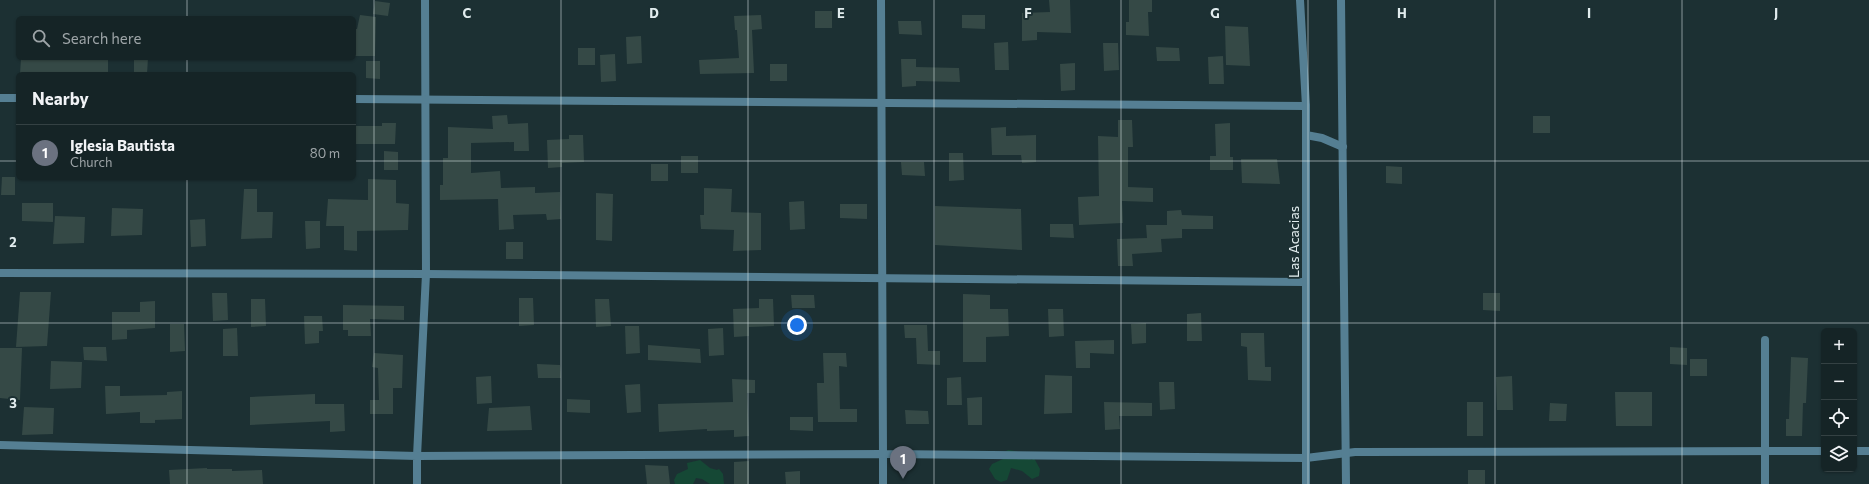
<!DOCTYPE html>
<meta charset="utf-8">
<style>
:root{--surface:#152426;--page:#223032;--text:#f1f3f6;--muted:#9da4a7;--line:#344143;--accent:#cdb938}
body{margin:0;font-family:Commissioner,sans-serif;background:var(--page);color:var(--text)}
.controls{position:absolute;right:12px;bottom:12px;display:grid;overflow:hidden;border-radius:6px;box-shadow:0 1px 3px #0004}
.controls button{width:36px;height:36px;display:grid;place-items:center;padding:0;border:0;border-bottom:1px solid var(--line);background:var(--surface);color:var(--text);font:20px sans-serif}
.you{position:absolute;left:797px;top:325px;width:14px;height:14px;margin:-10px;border:3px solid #fff;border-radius:50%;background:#1a73e8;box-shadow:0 0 0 6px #1a73e833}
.badge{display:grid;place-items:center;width:26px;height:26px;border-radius:50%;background:var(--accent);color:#fff;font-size:13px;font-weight:700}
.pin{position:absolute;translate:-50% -33px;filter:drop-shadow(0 1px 2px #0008)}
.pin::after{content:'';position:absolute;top:21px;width:14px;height:12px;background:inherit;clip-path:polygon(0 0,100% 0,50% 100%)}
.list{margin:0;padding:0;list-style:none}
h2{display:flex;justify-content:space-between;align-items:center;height:52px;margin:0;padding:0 16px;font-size:17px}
h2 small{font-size:13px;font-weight:400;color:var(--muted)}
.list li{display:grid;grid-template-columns:26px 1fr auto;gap:12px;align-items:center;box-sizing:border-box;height:56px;padding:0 16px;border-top:1px solid var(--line)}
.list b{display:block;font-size:15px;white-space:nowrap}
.list p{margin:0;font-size:13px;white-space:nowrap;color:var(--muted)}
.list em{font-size:13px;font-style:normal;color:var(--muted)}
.icon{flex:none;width:22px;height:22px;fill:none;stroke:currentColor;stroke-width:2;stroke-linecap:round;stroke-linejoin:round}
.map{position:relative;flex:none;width:1869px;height:484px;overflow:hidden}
.search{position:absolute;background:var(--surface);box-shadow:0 1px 3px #0004;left:16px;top:16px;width:340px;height:44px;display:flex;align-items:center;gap:10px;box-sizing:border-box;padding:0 14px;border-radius:6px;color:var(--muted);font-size:15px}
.panel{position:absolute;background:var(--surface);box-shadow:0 1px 3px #0004;left:16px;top:72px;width:340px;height:108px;border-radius:6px}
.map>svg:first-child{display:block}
.green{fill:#154835}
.building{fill:#354946}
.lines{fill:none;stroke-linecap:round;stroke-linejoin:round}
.minor{stroke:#557f93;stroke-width:8}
.grid{fill:none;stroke:#e1ecee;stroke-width:1;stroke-opacity:0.55}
.labels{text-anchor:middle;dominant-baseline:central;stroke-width:4;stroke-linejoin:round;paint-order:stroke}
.street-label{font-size:14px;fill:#e1ecee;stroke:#1c3033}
.grid-label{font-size:13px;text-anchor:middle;font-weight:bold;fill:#e1ecee;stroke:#1c3033;stroke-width:4;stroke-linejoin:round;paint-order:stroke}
</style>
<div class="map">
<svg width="1869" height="484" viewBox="0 0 1869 484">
<rect width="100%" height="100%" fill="#1c3033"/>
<!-- green -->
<g class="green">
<path d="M1008 450C1018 450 1023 456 1032 460L1034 458 1040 469 1039 476 1032 479 1022 471 1011 468 1007 480 1001 482 995 479 989 469 992 464 1003 459 1002 453Z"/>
<path d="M700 460 710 468 717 470 719 469 723 474 724 484H710L702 479 696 478 693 484H675L674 480 677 474 688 469 687 463Z"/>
</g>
<!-- building -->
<g class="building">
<path d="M1049 0H1070L1071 33 1037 32V40L1022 41V13L1050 12Z"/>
<path d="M1129 0H1152V12H1148L1149 36 1126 35V22H1129Z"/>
<path d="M375 1 390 3 388 16 373 14Z"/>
<rect x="815" y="11" width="17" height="17"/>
<path d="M360 15 376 17 375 56H354V29H357Z"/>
<path d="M761 15 762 29 752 30 754 73 700 74 699 60 739 58 737 30H735L734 16Z"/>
<path d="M962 15H985V29L962 28Z"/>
<path d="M898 21H921L922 35 899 34Z"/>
<path d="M1225 26 1248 27 1250 66 1226 65Z"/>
<path d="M641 36 642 63 627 64 626 37Z"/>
<path d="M1008 42 1009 70H995L994 43Z"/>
<path d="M1103 43H1118L1119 70 1104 71Z"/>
<path d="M1156 47 1179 48 1180 61H1157Z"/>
<rect x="578" y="48" width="17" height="17"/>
<path d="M615 54 616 81 601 82 600 55Z"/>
<path d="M1223 56 1224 84H1209L1208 57Z"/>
<path d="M21 58H108V74H20Z"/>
<path d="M134 58H148L147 74H134Z"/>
<path d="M901 59H916V67L959 68 960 82 916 81V86L902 87Z"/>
<path d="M366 61H380V79L366 78Z"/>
<path d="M1075 63V90L1061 91 1060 64Z"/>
<rect x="770" y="64" width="17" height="17"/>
<path d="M507 115 508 124 528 123 529 151H514V142L471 143V173L500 171 501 188 535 187V193L560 192 561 219 547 220 546 214 513 215 514 229 499 230 498 199 440 200V185H443V158H448V127L493 129 492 116Z"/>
<rect x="1533" y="116" width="17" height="17"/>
<path d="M1118 120H1132L1133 147H1128V187L1153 188V202L1122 201 1123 223 1079 225 1078 197 1099 196 1098 136 1118 137Z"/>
<path d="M382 123H396L395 144H356V126H382Z"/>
<path d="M1230 123V157H1233V170H1210V156H1216L1215 124Z"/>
<path d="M1006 127V136L1036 135V162L1022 163 1021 155H992L991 128Z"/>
<path d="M569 135H583L584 162 562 163V167L548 168 547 140 569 139Z"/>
<path d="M384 151 398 152V170H384Z"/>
<path d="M949 153H963L964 180 949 181Z"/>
<rect x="681" y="156" width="17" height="17"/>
<path d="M1241 159H1277L1280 184 1242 183Z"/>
<path d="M901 162H924L925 176 902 175Z"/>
<rect x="651" y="164" width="17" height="17"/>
<path d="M1386 166 1402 167V184L1386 183Z"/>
<path d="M2 177H15V195H1Z"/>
<path d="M368 179 396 180V203L409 204 408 230 357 231V251L344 250V226H326L328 199 368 200Z"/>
<path d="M704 188 732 189 731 212 761 213V250L733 251 734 230 701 229 700 215H704Z"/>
<path d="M244 189H257V212H273L272 238 241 239Z"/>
<path d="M596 193 613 194 612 241 596 240Z"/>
<path d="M804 201 805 229 790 230 789 202Z"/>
<path d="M22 203H53V222L22 221Z"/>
<path d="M840 204H867V219L840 218Z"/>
<path d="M935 206 1021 209 1022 250 935 245Z"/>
<path d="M112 208 143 209 142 235 111 236Z"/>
<path d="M1181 210 1182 215 1213 216V229H1182V238L1161 239 1162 252 1132 254 1133 266H1118L1117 239 1147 238 1146 225H1167V211Z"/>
<path d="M55 216 85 217 84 243 53 244Z"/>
<path d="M205 219 206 246 191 247 190 220Z"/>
<path d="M305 221H320V248L306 249Z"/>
<path d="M1050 224H1073L1074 238 1050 237Z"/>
<rect x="506" y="242" width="17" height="17"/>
<path d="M20 292H51L47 346 16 347Z"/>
<path d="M212 293H227L228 320 213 321Z"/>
<path d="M1483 293H1500V311L1483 310Z"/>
<path d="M963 294 990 295V309H1008L1009 336 986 337V362H963Z"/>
<path d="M791 295H814L815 308H792Z"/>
<path d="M519 298H533L534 325 519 326Z"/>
<path d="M251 299H265L266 326 251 327Z"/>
<path d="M595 299H609L611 326 596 327Z"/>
<path d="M759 299H773L774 326 749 327V336L734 337 733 309 759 308Z"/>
<path d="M155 301V328L127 330V339L112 340V312H140V302Z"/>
<path d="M343 305 404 306V320L370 319 371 336H348V330H343Z"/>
<path d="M1048 309H1063L1064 336 1049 337Z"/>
<path d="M1201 313 1202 341H1187V314Z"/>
<path d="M304 316H322L323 331H319V343L305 344Z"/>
<path d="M1146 323V343L1132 344 1131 324Z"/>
<path d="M170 324H184L185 351 170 352Z"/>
<path d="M904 325H927L928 351H940V365L917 364 916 338H905Z"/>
<path d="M625 326H639L640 353 626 354Z"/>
<path d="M237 328 238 356H223V329Z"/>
<path d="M723 328 724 355 709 356 708 329Z"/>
<path d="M1241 333H1264L1265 367H1271V381L1248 380 1247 347 1241 346Z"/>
<path d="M1114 340V354L1090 353V368H1076L1075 341Z"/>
<path d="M648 345 700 349 701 363 648 360Z"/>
<path d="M83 347H106L107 361 84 360Z"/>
<path d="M1670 347 1687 348V365L1670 364Z"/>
<path d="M0 348H22L20 400 0 398Z"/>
<path d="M374 353 403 355 402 388H393V414H370V400H379L378 368 372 367Z"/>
<path d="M823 353H846L847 367 839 366 840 409H857V422H818L817 383H824Z"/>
<path d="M1791 357 1808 358 1806 403H1803L1802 436H1786V419H1789Z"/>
<rect x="1690" y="359" width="17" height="17"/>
<path d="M51 361 82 362 81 388 50 389Z"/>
<path d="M537 364 560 365 561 378H538Z"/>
<path d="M1045 375 1072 376V413L1044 414Z"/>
<path d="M491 376 492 403 477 404 476 377Z"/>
<path d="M1512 376 1513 410H1497L1496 377Z"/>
<path d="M961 377 962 405H947V378Z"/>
<path d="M732 379 755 380V393H747L749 436 734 437V430L707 431V429L659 432 658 404 733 402Z"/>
<path d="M1159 382H1174L1175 409 1160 410Z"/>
<path d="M640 384 641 412 627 413 625 385Z"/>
<path d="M105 386H120V396L167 395V392L182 391V419L155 420V423H140V412L106 414Z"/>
<path d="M1615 392H1652V426H1616Z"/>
<path d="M315 394V404H344L345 431 330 432V421L250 425V397Z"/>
<path d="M982 397V425H968L967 398Z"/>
<path d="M567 399 590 400V413L567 412Z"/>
<path d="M1104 402 1152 403V416H1119L1120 429 1105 430Z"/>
<rect x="1467" y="402" width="16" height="34"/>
<path d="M1550 403 1567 404 1566 421H1549Z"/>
<path d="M530 406 532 430 487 431 489 408Z"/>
<path d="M24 407 54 408 53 434 22 435Z"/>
<path d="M905 410 928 411 929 424H906Z"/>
<path d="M790 417H813V431L790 430Z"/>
<path d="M749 461V484H734V462Z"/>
<path d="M645 465 668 466 670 484H647Z"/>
<path d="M207 468V469H232V471L262 470 263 484H170L169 470Z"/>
<rect x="1468" y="470" width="17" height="14"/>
<path d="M800 471V484H786L785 472Z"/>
</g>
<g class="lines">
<!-- minor -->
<g class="minor">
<path d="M425 0 426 274 417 456 883 454V484"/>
<path d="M881 0 883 454 1306 458 1355 452 1824 451"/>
<path d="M1300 0 1306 106V484"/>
<path d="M1341 0 1346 484"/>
<path d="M0 98H18"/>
<path d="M354 99 1306 106"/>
<path d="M1306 135 1322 138 1343 147"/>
<path d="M0 273 426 274 1305 282"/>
<path d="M0 445 417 456V484"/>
<path d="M1854 451H1869"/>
<path d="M1765 484V340"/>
</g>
</g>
<!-- grid -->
<path class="grid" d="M187 0V18M374 0V484M561 0V484M748 0V484M934 0V484M1121 0V484M1308 0V484M1495 0V484M1682 0V484M187 58V74M0 161H18M354 161H1869M187 178V484M0 323H1869"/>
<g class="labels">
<!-- street labels -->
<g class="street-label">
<text transform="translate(1293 242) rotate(-90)">Las Acacias</text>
</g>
</g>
<g class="grid-label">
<text x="467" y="18">C</text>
<text x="654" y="18">D</text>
<text x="841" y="18">E</text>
<text x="1028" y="18">F</text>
<text x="1215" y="18">G</text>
<text x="1402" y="18">H</text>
<text x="1589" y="18">I</text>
<text x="1776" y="18">J</text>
<text x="13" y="247">2</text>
<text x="13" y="408">3</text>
</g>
</svg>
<div class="controls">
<button>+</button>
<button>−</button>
<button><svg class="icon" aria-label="locate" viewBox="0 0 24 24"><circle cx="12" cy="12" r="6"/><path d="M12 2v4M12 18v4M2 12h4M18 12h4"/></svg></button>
<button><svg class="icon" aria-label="layers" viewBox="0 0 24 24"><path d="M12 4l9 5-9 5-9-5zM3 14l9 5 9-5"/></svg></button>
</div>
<div class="you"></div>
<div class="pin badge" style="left:903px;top:479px;background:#6b7280">1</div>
<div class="search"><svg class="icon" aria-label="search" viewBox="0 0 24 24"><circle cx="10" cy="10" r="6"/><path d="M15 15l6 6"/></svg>Search here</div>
<section class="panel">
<h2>Nearby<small></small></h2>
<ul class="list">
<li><span class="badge" style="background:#6b7280">1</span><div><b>Iglesia Bautista</b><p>Church</p></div><em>80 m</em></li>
</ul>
</section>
</div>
